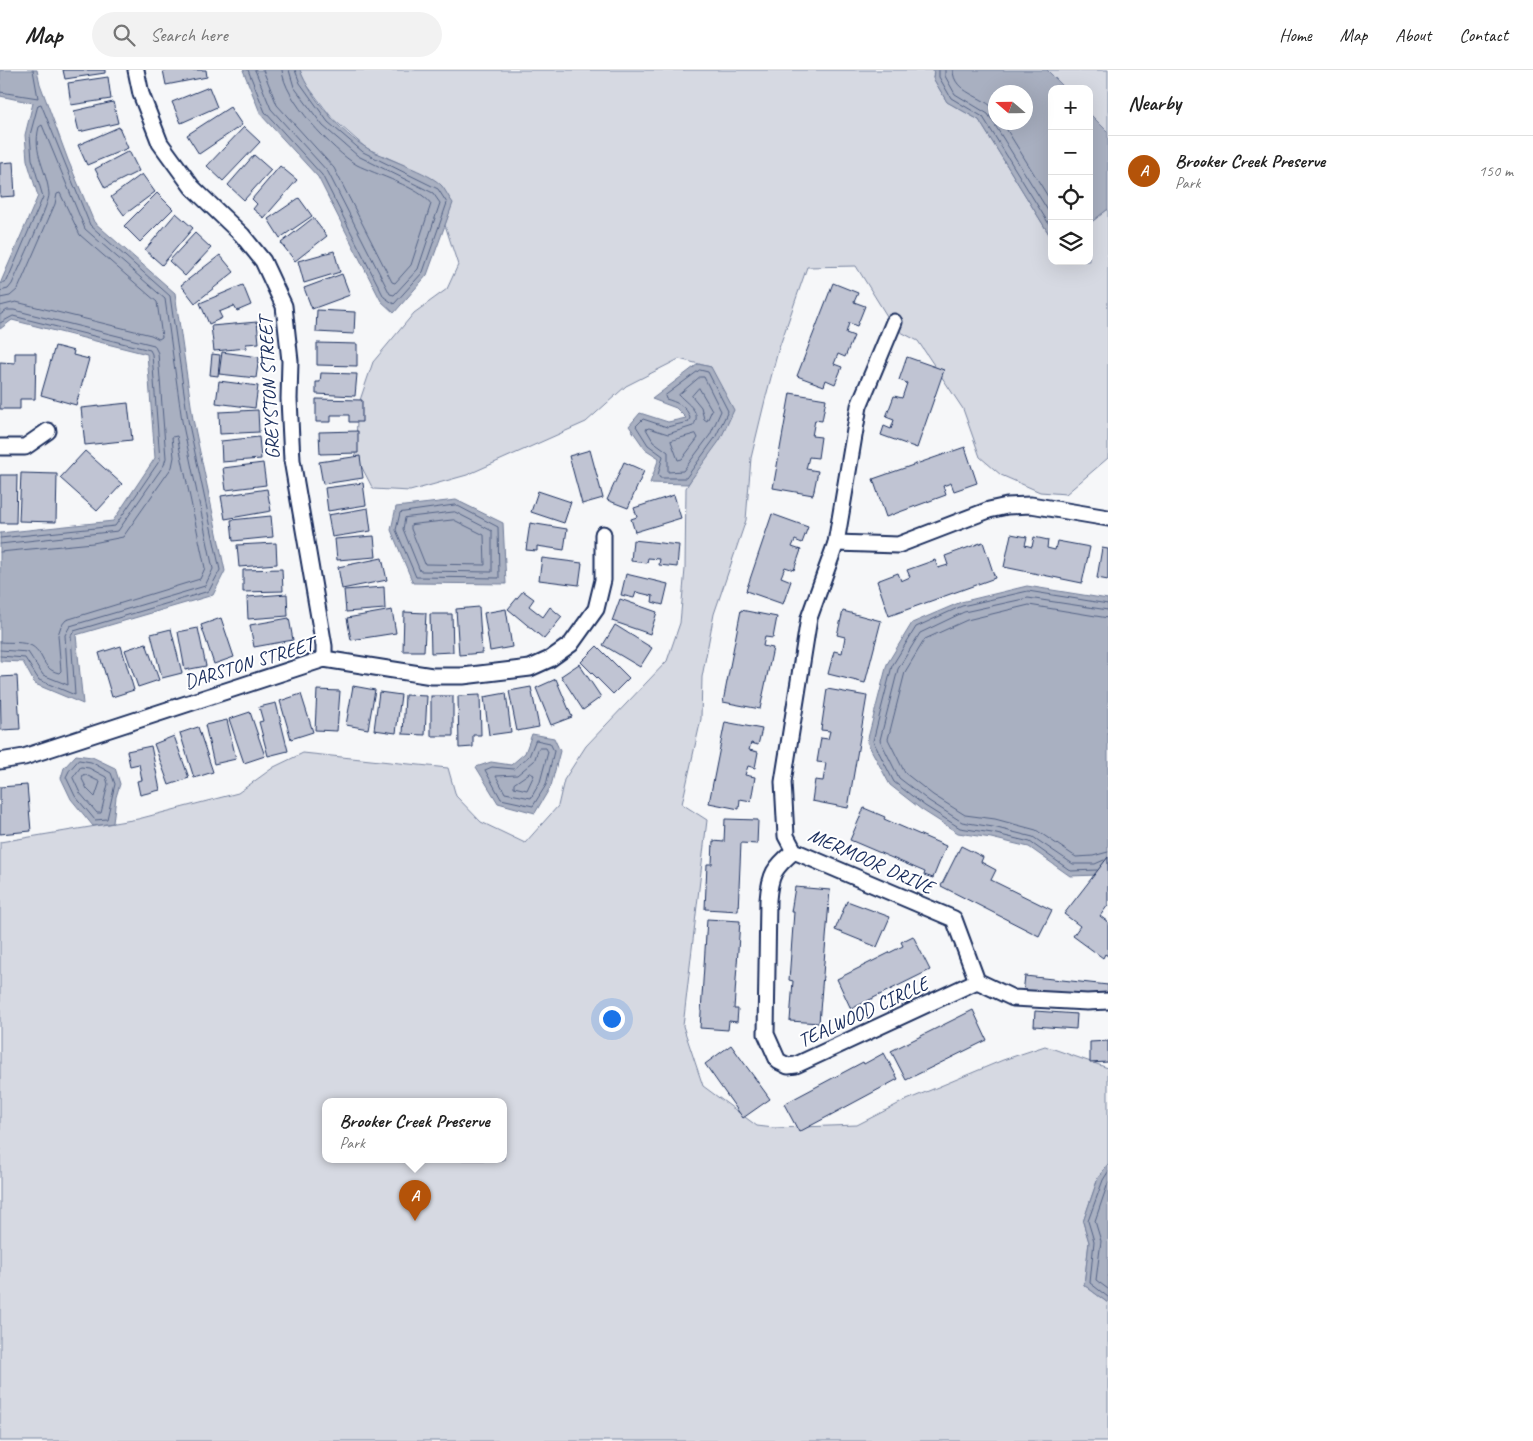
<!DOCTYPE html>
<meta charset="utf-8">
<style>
:root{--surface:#fff;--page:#f2f2f2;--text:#222;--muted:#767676;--line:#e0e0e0;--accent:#b45309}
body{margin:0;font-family:Caveat,sans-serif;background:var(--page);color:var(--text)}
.controls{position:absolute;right:15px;top:15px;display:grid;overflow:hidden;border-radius:10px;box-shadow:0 5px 20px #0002}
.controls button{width:45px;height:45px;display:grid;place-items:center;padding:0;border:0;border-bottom:1px solid var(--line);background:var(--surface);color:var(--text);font:25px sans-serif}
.compass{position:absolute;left:988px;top:15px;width:45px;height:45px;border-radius:50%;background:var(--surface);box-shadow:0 5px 20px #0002;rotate:290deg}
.you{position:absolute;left:611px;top:948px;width:18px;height:18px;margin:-12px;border:4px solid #fff;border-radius:50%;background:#1a73e8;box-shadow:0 0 0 8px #1a73e833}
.badge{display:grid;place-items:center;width:32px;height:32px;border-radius:50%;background:var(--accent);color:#fff;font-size:16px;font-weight:700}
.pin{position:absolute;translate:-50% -41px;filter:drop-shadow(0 1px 2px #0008)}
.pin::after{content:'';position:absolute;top:26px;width:18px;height:15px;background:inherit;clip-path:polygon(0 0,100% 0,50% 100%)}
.popup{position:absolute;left:322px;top:1028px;width:185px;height:65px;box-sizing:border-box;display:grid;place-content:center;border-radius:10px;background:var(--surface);filter:drop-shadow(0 1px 4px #0005);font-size:16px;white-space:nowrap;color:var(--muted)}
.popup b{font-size:19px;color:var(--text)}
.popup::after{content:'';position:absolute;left:50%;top:100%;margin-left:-10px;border:10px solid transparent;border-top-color:var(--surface)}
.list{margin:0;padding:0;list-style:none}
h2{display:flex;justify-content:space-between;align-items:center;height:65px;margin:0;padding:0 20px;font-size:21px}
h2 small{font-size:16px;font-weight:400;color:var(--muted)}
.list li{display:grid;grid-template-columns:32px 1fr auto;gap:15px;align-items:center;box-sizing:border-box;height:70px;padding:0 20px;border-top:1px solid var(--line)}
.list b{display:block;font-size:19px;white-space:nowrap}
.list p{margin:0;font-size:16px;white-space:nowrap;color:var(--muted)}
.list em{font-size:16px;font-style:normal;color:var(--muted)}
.icon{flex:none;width:28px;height:28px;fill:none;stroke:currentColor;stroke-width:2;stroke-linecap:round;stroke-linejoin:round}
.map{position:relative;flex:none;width:1108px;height:1371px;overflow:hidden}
header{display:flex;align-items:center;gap:30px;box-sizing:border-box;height:70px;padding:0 25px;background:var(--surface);border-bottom:1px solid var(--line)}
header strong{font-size:24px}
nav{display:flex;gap:28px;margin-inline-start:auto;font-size:18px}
.search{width:350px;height:45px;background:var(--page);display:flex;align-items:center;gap:12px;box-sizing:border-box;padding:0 18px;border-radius:28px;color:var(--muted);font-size:19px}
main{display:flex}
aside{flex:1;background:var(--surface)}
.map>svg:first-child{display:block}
.green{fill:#d6d9e2;stroke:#7884a0;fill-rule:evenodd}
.water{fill:#a9b0c1;stroke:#707c99;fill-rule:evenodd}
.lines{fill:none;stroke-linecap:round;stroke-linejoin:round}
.shore{stroke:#546386;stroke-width:1}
.building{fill:#c0c4d3;stroke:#1b2f5e}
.minor-casing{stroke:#1b2f5e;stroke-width:19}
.minor{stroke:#fff;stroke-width:15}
.labels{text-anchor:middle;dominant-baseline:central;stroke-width:4;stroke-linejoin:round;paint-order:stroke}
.street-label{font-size:20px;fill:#1b2f5e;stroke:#fff}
</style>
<header>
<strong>Map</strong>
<div class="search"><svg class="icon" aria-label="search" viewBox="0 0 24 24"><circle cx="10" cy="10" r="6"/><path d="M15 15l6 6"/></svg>Search here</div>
<nav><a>Home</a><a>Map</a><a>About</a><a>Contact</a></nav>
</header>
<main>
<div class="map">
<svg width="1108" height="1371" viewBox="0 0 1108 1371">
<rect width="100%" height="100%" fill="#f6f7f9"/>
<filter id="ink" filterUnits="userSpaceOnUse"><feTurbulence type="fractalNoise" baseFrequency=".02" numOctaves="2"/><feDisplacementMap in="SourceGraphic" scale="10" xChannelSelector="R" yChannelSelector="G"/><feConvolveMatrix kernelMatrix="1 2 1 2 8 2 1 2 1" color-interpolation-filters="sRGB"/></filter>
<g filter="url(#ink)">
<!-- green -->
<g class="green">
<path d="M300 0H934L933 8 947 32 979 50 1052 169V191H1089V154L1108 139V388L1066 424 1040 422 1001 405 980 387 963 339 918 271 895 259 856 196 807 197 778 281 765 330 751 388 746 450 714 544 702 607 701 649 682 734 707 750 683 956 703 1016 757 1056 774 1058 857 1055 902 1032 1003 990 1045 976 1108 998V1094L1098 1108 1083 1152 1089 1172 1084 1215 1108 1233V1371H0V772L138 749 238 723 274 697 303 683 448 698 456 726 481 752 525 773 558 736 564 710 586 676 667 591 680 553 685 499 686 418 694 404 711 297 679 289 626 316 586 352 467 405 410 421 373 419 355 384 358 336 373 292 414 243 447 219 458 195 445 155 452 133 404 95 366 78 332 48 304 11ZM326 1032H504V1090H326Z"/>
<path d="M1047 0H1108V62L1089 43V19H1066Z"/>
</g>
<!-- water -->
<g class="water">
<path d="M0 0H37L40 14 68 90 94 152 175 223 193 349 225 501 213 525 76 565 83 634 35 614 23 592 0 591V463L113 451 155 388 147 284 12 250 0 259V214L38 126 27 90 25 65 33 33 0 26Z"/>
<path d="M243 0H300C310 27 342 64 367 78 384 89 430 102 442 116 446 121 449 128 453 133L427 205 394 243 381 231 318 107 261 45Z"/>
<path d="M934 0H1047L1066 19H1052V169L979 50 947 32 933 8ZM996 22H1026V52H996Z"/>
<path d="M1089 43 1108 62V139L1089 154Z"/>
<path d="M698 294 711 297 734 340 720 370 688 414 650 413 659 388 645 379 629 356 640 343 668 352 686 348 676 338 652 329Z"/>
<path d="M456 430 503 453 506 514 413 513 391 460 396 437Z"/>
<path d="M1027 516 1108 529V800L1098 805 1070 806 1029 777 991 768 958 763 922 740 890 715 867 672 887 594 912 553 961 532Z"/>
<path d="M532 664 554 668 560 681 551 716 535 743 498 733 476 697 491 692 511 695 525 683Z"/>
<path d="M76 685 92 687 115 698 120 714 116 727 113 753 93 756 71 729 61 708 64 698Z"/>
<path d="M1108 1094V1233L1084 1215 1089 1172 1083 1152 1098 1108Z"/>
</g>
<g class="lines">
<!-- shore -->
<g class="shore">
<path d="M248 0 265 42 322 105 384 227 394 234 423 202 447 133 438 119 363 82 328 52 300 13 295 0"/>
<path d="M255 0 271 39 328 102 390 224 394 225 418 199 440 133 433 123 358 86 323 56 294 17 289 0"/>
<path d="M263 0 277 35 334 98 392 212 395 213 411 195 431 134C421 118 375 104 357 95 333 81 283 28 282 0"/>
<path d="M939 0V7L951 28 983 47 1052 159"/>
<path d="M945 0V6L955 24 988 44 1052 147"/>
<path d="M953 0C953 24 984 25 996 41"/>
<path d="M0 22 38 28 33 0"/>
<path d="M1002 52 1052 133"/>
<path d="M0 214 7 211 43 127 32 89 30 65 38 35 41 34 90 155 170 226 188 350 220 500 209 521 74 561 71 566 75 625 39 610 25 588 0 586"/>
<path d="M0 221 8 219 12 214C18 200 50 133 49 124 47 99 32 84 39 57L42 55 85 159 165 229 182 351 213 499 205 516 70 556 65 565 68 615 43 605 28 582 0 580"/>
<path d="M0 228 10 226 18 219 55 134 57 124 60 123 80 165 157 232 162 267 159 269 151 265 16 232 0 236"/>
<path d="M0 245 7 240H14L154 275 158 283 166 388 164 395 118 461 0 474"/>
<path d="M0 253 13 246 150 280 152 284 160 390 115 456 0 468"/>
<path d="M700 300 708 302 728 341 715 368 686 408H660L658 405 663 386 648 375 636 356 643 349 667 357 688 352 690 348C687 336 676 332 666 329L665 326Z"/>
<path d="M700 307H704L721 341 710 365 683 401 668 402V382L653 371 646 359 649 358 668 364 693 356C703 342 687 334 679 325Z"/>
<path d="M699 318 712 340 707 351 704 349 701 337 692 326Z"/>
<path d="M696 364 698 368 682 389 678 390 671 371Z"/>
<path d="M456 435 498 457 499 508 416 507 396 460 400 443Z"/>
<path d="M455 442 492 461V502L420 501 403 459 405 448Z"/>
<path d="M454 450 484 465 485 495 425 494 411 459V455Z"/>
<path d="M0 482 93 473 123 467 172 397 174 387 172 367 177 366 205 498 200 509 66 550 61 556 58 565 61 601 59 603C41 599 45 584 32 576 23 571 10 573 0 572"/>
<path d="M1108 548 1029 535 967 550 925 569 905 602 888 669 905 703 933 725 965 745 995 749 1036 760 1076 787 1093 786 1108 782"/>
<path d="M536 670 550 673 554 681 546 715 533 736 501 729 485 700 492 697 514 699 529 686Z"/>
<path d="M539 678H546L548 682 540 712 531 728 505 723 496 706 517 705 534 691Z"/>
<path d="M79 690 91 692 111 703 115 714 107 749 95 750 75 726 66 707 69 701Z"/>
<path d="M81 697 89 698 106 707 108 714 101 743H97L80 723 73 708Z"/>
<path d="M530 703 534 705 527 720 514 717V714Z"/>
<path d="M86 705 100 712 95 727 87 719 82 709 83 705Z"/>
<path d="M1104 790 1095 794H1073L1033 767 993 757 962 752 929 731 899 708 880 670 898 599 920 563 964 542 1028 528 1108 540"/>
<path d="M1097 800 1071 801 1030 772 992 763 960 758 925 736 894 712 873 671 892 596 916 557 962 536 1028 521 1108 534"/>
<path d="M1108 1102 1103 1110 1088 1151 1094 1171 1090 1213 1108 1227"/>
<path d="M1108 1113 1095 1151 1101 1171 1096 1210 1108 1219"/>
</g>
</g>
<!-- building -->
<g class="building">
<path d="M63 0H105V3L65 9Z"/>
<path d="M163 0H206L207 7 166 15Z"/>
<path d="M108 7 111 29 71 35 68 13Z"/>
<path d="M209 17 217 37 181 53 172 32Z"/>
<path d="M113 32 118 53 79 62 74 41Z"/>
<path d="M230 37 242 55 199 84 187 65Z"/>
<path d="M119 57 128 78 87 95 78 75Z"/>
<path d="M244 57 260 72 223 111 207 96Z"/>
<path d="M129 81 139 101 105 118 95 99Z"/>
<path d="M254 85 271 100 244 130 228 115Z"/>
<path d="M13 92 15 126 0 127V93Z"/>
<path d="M280 96 297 110 264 148 253 139 257 134 252 129Z"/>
<path d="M142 104 155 122 124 145 111 127Z"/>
<path d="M157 123 173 139 140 172 124 156Z"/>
<path d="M299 128 312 146 280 168 268 149Z"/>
<path d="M176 143 193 158 162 195 145 180Z"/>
<path d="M313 148 327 166 295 191 281 173Z"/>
<path d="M195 163 211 178 185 206 169 191Z"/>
<path d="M334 181 340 202 304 213 298 191Z"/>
<path d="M220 185 234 202 195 233 181 215Z"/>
<path d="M342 204 350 225 312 239 304 218Z"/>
<path d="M833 213 858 223 854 232 865 236 857 256 849 253 846 263 854 266 845 287 838 284 834 294 842 297 835 314 826 310 824 316 797 306Z"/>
<path d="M243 215 251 235 237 241 234 236 219 242 222 248 209 254 200 233Z"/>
<path d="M317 240 355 242 354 264 316 262Z"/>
<path d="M257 252 259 273 246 274 247 278 214 281 211 256Z"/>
<path d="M317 273 357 274V296L317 295Z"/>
<path d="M55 276 74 281 73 285 89 289 76 335 41 325Z"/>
<path d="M222 282 259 287 256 308 219 304Z"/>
<path d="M15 283H36L35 329H20V339H0V292L15 293Z"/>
<path d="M212 284 220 285 218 306 210 305Z"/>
<path d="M907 287 944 300 917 378 881 365 884 356 891 359 894 350 886 347 894 326 902 328 907 313 899 310Z"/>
<path d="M321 303 357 304 355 326 316 324V312H320Z"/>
<path d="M219 311 258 316 255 338 216 333Z"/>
<path d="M790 323 826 329 822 351 815 350 812 366 821 367 818 388 809 387 806 399 818 401 813 425 773 418Z"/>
<path d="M316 329 362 330V352H349V345H331V352H316Z"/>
<path d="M128 333 132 370 85 375 81 338Z"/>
<path d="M258 340 259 362 220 364 219 342Z"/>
<path d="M358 361V383L320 384 319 362Z"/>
<path d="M259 367 261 389 222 392 221 371Z"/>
<path d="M965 377 977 413 954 421 951 413 943 416 946 425 886 447 873 409Z"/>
<path d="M590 380 603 428 582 434 569 386Z"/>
<path d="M85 381 122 414 97 441 60 408Z"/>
<path d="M360 386 363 408 323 414 319 392Z"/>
<path d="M624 392 644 401 628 438 607 430Z"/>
<path d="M263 393 266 415 226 420 223 398Z"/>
<path d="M21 403 57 404 56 452 19 451Z"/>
<path d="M0 405H17L16 453H0Z"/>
<path d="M363 413 366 435 328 441 325 418Z"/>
<path d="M267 419 271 441 225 449 221 426Z"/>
<path d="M538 421 571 432 564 453 531 442Z"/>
<path d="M674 425 681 448 635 462 631 449 637 447 634 438Z"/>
<path d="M368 438 371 461 332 467 328 445Z"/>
<path d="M772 444 808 457 802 473 795 470 792 477 801 480 794 500 785 497 781 507 791 511 783 534 746 521Z"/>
<path d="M271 446 273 467 233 471 231 450Z"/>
<path d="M530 453 567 459 564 480 537 476V481L526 480Z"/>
<path d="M1011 464 1027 467 1025 475 1032 477 1034 467 1048 470 1047 478 1055 480 1057 471 1090 477 1082 513 1004 497Z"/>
<path d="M374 466 376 487 337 490 335 469Z"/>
<path d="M633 470 679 475 677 497 659 495 660 489 648 488 647 493 631 491Z"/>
<path d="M983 472 995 508 889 546 877 511 898 503 901 511 910 507 907 500 935 490 938 498 948 495 945 486Z"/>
<path d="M276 473 277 494 239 497 237 475Z"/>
<path d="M1102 478 1108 479V510L1097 508Z"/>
<path d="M382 488 387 510 342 519 338 497Z"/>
<path d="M542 488 582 493 579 515 539 510Z"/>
<path d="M282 499 283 521 243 522V500Z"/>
<path d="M626 504 668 514 663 535 652 532 653 526 636 522 634 528 621 525Z"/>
<path d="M384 517 385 539 346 542 344 520Z"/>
<path d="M523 521 534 529 529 536 543 547 550 537 562 547 544 569 508 539Z"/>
<path d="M287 524 288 546 248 549 247 527Z"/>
<path d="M620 529 657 542 650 564 612 551Z"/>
<path d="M479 537 482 583 459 585 456 539Z"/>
<path d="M506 539 512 577 490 581 484 543Z"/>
<path d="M392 540 396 563 351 570 347 548Z"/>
<path d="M741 540 777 547 773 568 765 567 763 576 773 578 760 639 723 632Z"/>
<path d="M843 541 881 551 865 613 828 604 834 581 842 583 845 567 837 565Z"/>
<path d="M404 542 426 543 424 581H403Z"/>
<path d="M430 544H452L453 582 431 583Z"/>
<path d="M221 548 234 587 214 594 201 555Z"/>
<path d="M289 548 293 570 254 577 250 555Z"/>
<path d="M615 555 652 578 640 597 603 575Z"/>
<path d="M198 558 206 596 185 600 178 562Z"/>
<path d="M171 559 182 603 162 608 151 564Z"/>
<path d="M146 573 159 610 138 617 125 580Z"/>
<path d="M121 576 134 620 112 627 99 583Z"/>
<path d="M597 576 629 608 613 624 581 592Z"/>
<path d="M579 594 601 627 583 640 561 606Z"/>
<path d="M17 606 20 659 1 660 0 607Z"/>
<path d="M556 609 572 647 551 655 536 618Z"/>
<path d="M353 616 375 620 368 659 346 655Z"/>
<path d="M531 617 539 657 517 661 509 621Z"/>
<path d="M827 619 867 626 848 738 812 731 815 710 823 711 826 693 817 692 821 668 828 669 830 661 821 660Z"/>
<path d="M317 620 340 621 337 661 315 660Z"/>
<path d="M379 622 401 625 396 663 374 660Z"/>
<path d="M506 623 511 662 489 665 484 627Z"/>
<path d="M301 624 313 662 291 669 280 631Z"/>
<path d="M405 625 427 626 425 665 403 664Z"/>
<path d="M480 625 481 665H473V677L459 678 458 626Z"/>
<rect x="431" y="626" width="22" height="40"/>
<path d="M276 633 288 681 268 686 259 652 263 651 259 637Z"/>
<path d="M250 642 265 686 244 693 229 649Z"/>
<path d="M227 650 236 689 214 694 205 655Z"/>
<path d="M725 652 762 659 758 675 751 673 749 680 758 682 755 698 748 696 745 705 755 707 751 731 740 729 739 739 709 733Z"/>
<path d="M198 657 213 702 194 708 180 663Z"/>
<path d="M174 666 189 708 169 715 154 674Z"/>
<path d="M151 676 160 720 140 725 137 711 142 710 139 694 130 696 127 681Z"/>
<path d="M27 715 31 761 0 764V717Z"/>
<path d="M864 738 885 747 884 749 946 776 933 808 924 805 925 802 850 770Z"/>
<path d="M725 749 758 750 757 774 741 773 738 841 705 839 707 794H712L713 771 724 772Z"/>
<path d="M961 776 983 787 981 792 996 800 991 810 1052 840 1039 866 941 816Z"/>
<path d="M1108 787V835L1100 846 1108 852V886L1105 884 1103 888 1073 866 1080 856 1064 844Z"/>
<path d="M795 817 830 820 819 953 790 951 793 911 789 910 794 842H791Z"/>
<path d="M847 831 890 847 877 877 835 860Z"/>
<path d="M707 849 740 851 734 939H738L737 952 729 951 728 960 700 958Z"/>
<path d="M913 866 930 900 851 939 837 909 903 876 901 872Z"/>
<path d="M1025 906 1108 915V927L1071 923 1070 928 1023 923Z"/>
<path d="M973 940 987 970 906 1010 891 981Z"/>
<path d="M1035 941 1077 944 1076 959 1034 956Z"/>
<path d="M1108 971V992L1090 993V972Z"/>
<path d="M731 975 770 1029 743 1048 705 994Z"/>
<path d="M884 983 898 1009 799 1062 784 1034 863 992 864 994Z"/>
</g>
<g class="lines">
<defs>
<g id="minor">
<path d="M136 0 141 24 160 73 192 117 242 165 263 191 284 236 290 291 289 329 292 390 324 576V589"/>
<path d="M894 252 859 336 836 473 809 548 783 712 786 766 794 781 954 849 977 911 1013 928 1087 932 1108 931"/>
<path d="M0 377H25L48 361"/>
<path d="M836 473 898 475 989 440 1007 436 1031 435 1108 448"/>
<path d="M0 691 24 687 324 589 432 606H463L530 598 550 589 571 574 596 539 603 510V464"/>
<path d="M794 781C774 798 770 804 768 830L766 964 778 991 788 996 796 995 977 911"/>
</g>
</defs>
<!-- minor casing -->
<use href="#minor" class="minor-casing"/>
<!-- minor -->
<use href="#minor" class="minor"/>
</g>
</g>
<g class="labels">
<!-- street labels -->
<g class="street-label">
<text transform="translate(269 318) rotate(-93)">GREYSTON STREET</text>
<text transform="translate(249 593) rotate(-17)">DARSTON STREET</text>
<text transform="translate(871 791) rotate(24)">MERMOOR DRIVE</text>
<text transform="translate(863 942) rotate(-25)">TEALWOOD CIRCLE</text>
</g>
</g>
</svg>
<div class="controls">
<button>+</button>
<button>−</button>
<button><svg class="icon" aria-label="locate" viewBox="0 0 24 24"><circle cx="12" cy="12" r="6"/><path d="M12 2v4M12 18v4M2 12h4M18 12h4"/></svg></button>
<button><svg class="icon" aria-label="layers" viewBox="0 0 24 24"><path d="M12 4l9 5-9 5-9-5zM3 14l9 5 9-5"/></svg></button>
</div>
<svg class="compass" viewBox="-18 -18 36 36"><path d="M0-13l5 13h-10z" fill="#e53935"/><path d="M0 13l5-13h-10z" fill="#767676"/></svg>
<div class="you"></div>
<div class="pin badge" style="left:415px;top:1151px">A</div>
<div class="popup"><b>Brooker Creek Preserve</b>Park</div>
</div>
<aside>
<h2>Nearby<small></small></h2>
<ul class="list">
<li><span class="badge">A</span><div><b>Brooker Creek Preserve</b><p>Park</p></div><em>150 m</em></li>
</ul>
</aside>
</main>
